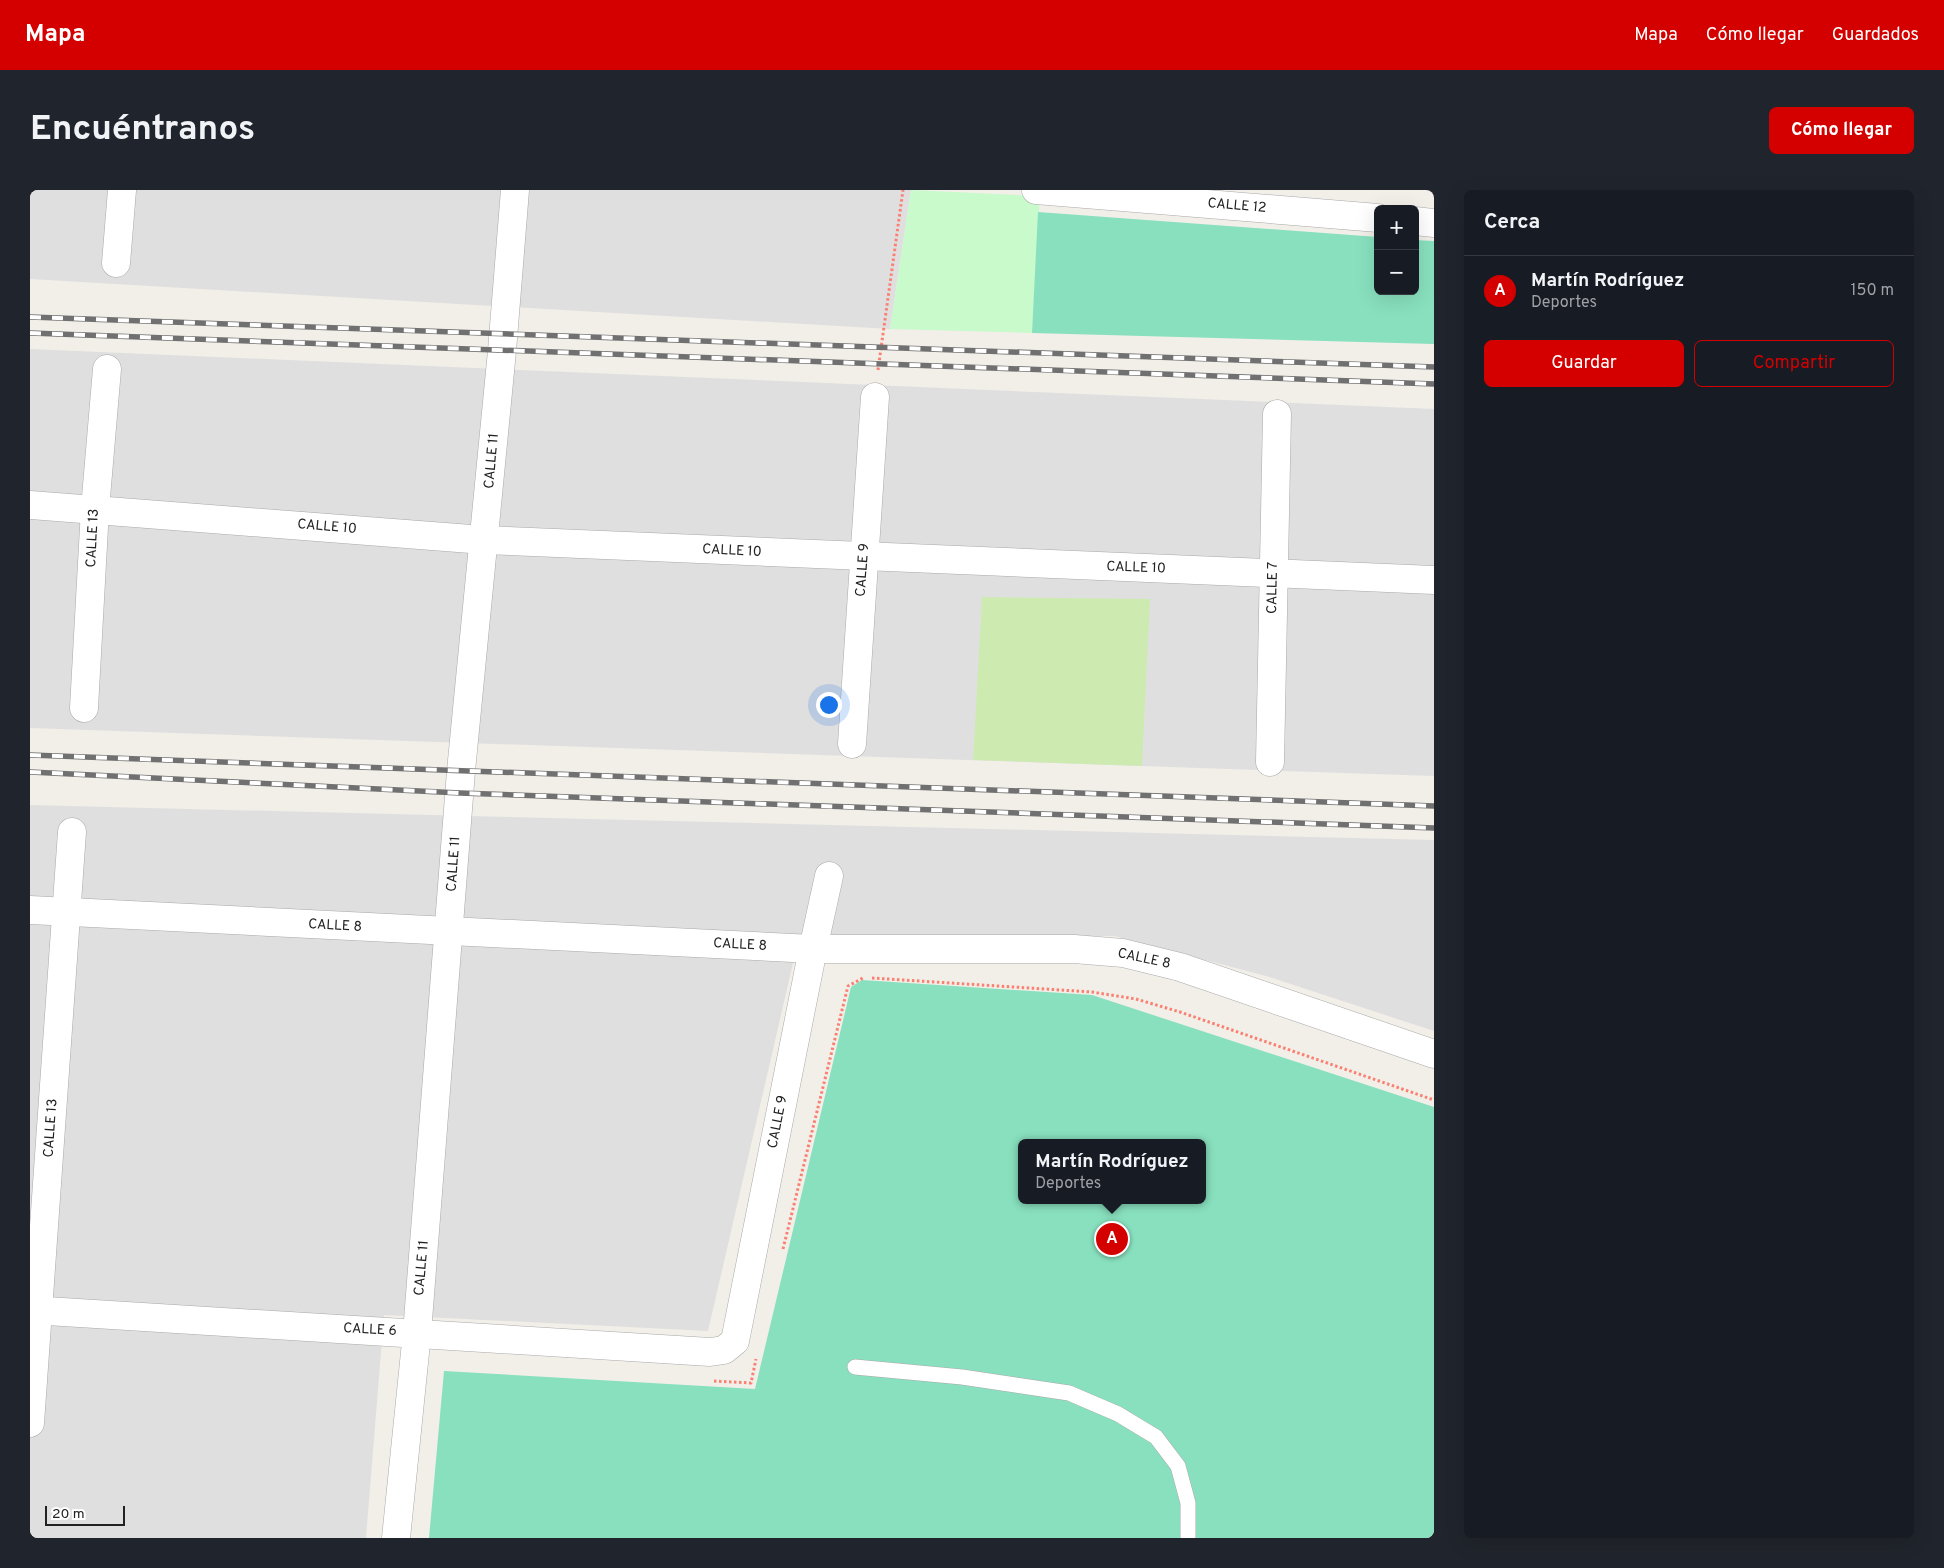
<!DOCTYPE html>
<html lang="es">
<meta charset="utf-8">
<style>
:root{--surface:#171b24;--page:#20242c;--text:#f1f3f6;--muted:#9ea1a6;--line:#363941;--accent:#d40000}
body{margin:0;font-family:Overpass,sans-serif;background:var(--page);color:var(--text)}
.controls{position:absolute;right:15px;top:15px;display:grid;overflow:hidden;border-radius:8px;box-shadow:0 5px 20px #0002}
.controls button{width:45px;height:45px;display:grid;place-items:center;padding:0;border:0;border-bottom:1px solid var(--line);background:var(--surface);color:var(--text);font:25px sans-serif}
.scale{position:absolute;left:15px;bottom:12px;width:80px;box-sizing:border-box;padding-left:5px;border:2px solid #222;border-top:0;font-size:14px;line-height:18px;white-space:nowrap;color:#222;-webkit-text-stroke:4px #fff;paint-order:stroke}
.you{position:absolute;left:798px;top:514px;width:18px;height:18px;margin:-12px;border:4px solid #fff;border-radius:50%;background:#1a73e8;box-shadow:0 0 0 8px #1a73e833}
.badge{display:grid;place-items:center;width:32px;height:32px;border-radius:50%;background:var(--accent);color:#fff;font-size:16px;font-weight:700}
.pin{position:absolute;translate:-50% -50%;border:2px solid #fff;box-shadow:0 1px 5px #0006}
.popup{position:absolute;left:988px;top:949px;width:188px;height:65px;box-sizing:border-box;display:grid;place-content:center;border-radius:8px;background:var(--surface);filter:drop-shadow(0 1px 4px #0005);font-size:16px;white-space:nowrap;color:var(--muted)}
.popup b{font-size:19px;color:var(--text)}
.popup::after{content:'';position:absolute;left:50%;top:100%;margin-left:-10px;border:10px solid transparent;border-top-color:var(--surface)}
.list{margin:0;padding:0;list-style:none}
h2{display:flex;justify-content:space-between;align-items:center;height:65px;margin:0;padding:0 20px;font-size:21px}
h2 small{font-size:16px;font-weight:400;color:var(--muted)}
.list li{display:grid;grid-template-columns:32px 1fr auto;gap:15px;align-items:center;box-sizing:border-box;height:70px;padding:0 20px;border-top:1px solid var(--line)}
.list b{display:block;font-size:19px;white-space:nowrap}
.list p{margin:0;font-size:16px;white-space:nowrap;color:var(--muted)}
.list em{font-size:16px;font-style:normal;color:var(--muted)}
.actions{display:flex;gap:10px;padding:15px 20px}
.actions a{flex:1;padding:11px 0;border:1px solid var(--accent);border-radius:8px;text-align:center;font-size:18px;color:var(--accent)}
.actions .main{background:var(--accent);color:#fff}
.map{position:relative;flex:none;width:1404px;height:1348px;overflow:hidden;border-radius:8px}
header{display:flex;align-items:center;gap:30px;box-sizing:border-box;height:70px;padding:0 25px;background:var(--accent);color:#fff}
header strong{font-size:24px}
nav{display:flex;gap:28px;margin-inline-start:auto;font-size:18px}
.intro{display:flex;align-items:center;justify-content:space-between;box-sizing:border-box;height:120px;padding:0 30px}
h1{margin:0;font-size:35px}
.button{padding:12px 22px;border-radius:8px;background:var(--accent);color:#fff;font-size:18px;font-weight:700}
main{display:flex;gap:30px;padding:0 30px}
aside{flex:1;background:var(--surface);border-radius:8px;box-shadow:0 5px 20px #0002}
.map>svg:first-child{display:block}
.residential{fill:#e0dfdf}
.grass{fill:#cdebb0}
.park{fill:#c8facc}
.pitch{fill:#88e0be;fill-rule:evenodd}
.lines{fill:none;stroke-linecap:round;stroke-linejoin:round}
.lane-casing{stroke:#a9a9a9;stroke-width:16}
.street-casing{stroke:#a9a9a9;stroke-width:29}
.path{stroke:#fa8072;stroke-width:3;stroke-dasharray:2.5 2.5;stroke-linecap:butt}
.lane{stroke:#fff;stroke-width:15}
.street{stroke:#fff;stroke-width:28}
.rail-casing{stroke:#707070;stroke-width:5.5}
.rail{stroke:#fff;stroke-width:4;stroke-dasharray:11;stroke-linecap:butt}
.labels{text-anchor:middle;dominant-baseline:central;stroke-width:4;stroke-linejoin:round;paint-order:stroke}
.street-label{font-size:14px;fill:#222;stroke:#fff}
</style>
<header>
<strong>Mapa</strong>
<nav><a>Mapa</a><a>Cómo llegar</a><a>Guardados</a></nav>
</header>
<div class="intro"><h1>Encuéntranos</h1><a class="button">Cómo llegar</a></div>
<main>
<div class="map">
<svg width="1404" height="1348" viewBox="0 0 1404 1348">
<rect width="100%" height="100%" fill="#f2efe9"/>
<!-- residential -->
<g class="residential">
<path d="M0 0H881L860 139 0 89Z"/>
<path d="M0 159 1404 219V586L0 538Z"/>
<path d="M0 615 1404 650V841L1236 786 1084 746 769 747 678 1141 354 1125 336 1348H0Z"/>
</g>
<!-- grass -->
<path class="grass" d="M952 407 1120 409 1112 576 943 570Z"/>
<!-- park -->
<path class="park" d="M881 0 1010 6 1002 143 860 139Z"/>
<!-- pitch -->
<g class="pitch">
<path d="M1008 22 1348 47V101H1385V50L1404 51V154L1002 143Z"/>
<path d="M832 790 1062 805 1404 917V1348H399L414 1181 725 1199 821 797ZM992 953H1172V1010H992Z"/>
</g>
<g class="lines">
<defs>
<path id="lane" d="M825 1177 932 1187 1039 1203 1088 1224 1126 1247 1148 1276 1158 1313V1348"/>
<g id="street">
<path d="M1006 0 1348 28"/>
<path d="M1385 31 1404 33"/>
<path d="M86 73 92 0"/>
<path d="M0 315 454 350 1404 390"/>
<path d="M54 518 65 319 77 179"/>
<path d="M822 554 845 207"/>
<path d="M1240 572 1247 224"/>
<path d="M0 720 783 759H1044L1093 763 1150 777 1404 864"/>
<path d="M0 1120 680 1162 694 1160 705 1151 783 759 799 686"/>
<path d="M0 1233 42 642"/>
<path d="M366 1348 387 1143 431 581 472 161 485 0"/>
</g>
</defs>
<!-- lane casing -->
<use href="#lane" class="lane-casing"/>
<!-- street casing -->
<use href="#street" class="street-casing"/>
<!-- path -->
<g class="path">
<path d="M848 180 873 0"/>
<path d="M842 788 1062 802 1106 809 1150 822 1404 910"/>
<path d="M753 1059 818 796 833 788"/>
<path d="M684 1191 721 1193 726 1169"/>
</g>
<!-- lane -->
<use href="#lane" class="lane"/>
<!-- street -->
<use href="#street" class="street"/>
<defs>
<g id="rail">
<path d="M0 127 1404 177"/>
<path d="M0 143 1404 194"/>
<path d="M0 565 1404 616"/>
<path d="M0 582 430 603 1404 638"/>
</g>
</defs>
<!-- rail casing -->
<use href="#rail" class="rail-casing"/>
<!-- rail -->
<use href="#rail" class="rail"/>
</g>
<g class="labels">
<!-- street labels -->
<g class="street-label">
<text transform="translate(1207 16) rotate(5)">CALLE 12</text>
<text transform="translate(462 271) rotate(-85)">CALLE 11</text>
<text transform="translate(297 337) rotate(5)">CALLE 10</text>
<text transform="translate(63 348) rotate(-87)">CALLE 13</text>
<text transform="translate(702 361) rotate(3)">CALLE 10</text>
<text transform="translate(1106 378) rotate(2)">CALLE 10</text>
<text transform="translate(833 380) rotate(-86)">CALLE 9</text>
<text transform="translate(1243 398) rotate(-89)">CALLE 7</text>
<text transform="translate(424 674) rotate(-86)">CALLE 11</text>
<text transform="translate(305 736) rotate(3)">CALLE 8</text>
<text transform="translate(710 755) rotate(3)">CALLE 8</text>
<text transform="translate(1114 769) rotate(12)">CALLE 8</text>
<text transform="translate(748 932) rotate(-79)">CALLE 9</text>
<text transform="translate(21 938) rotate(-86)">CALLE 13</text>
<text transform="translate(392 1078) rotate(-85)">CALLE 11</text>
<text transform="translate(340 1140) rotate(3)">CALLE 6</text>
</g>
</g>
</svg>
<div class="controls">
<button>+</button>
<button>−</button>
</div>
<div class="scale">20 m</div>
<div class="you"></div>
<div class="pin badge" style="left:1082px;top:1049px">A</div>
<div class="popup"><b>Martín Rodríguez</b>Deportes</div>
</div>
<aside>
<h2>Cerca<small></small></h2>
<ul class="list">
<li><span class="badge">A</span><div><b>Martín Rodríguez</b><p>Deportes</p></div><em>150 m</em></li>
</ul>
<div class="actions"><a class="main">Guardar</a><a>Compartir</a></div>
</aside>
</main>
